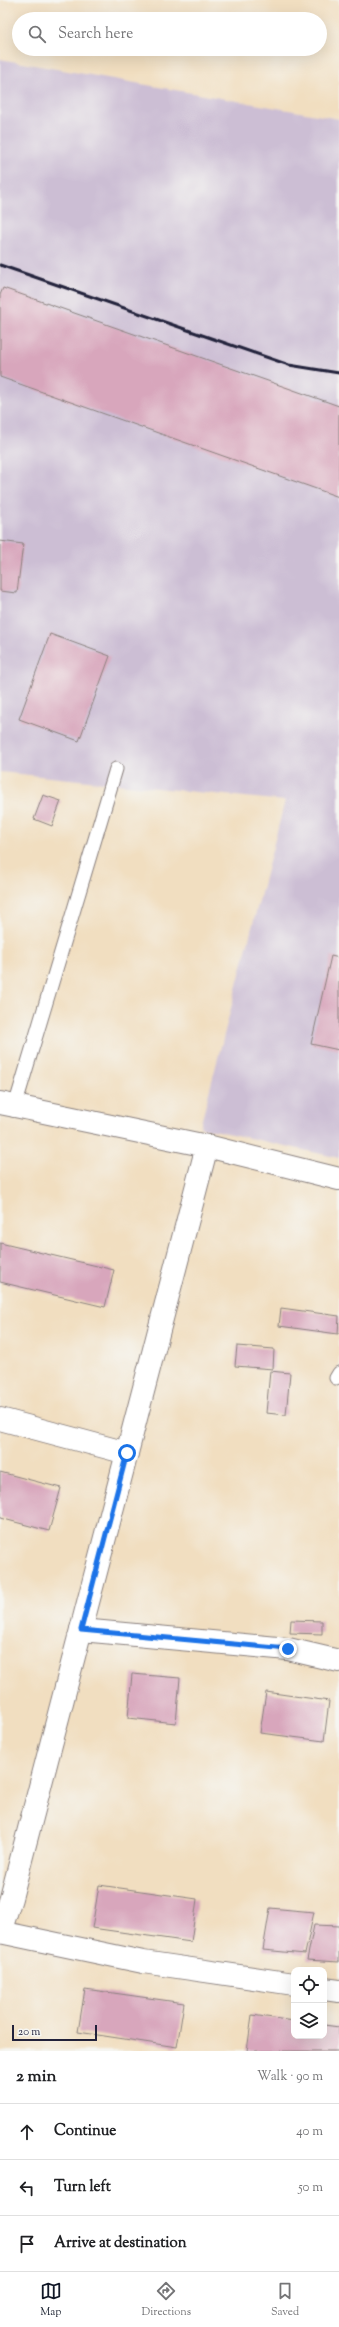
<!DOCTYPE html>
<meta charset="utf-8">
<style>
:root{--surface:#fff;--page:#f6f6f6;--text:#202124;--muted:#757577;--line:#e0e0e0;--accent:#111827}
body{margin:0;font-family:"Sorts Mill Goudy",serif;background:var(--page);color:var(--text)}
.controls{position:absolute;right:12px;bottom:12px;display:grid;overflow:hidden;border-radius:8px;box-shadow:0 4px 16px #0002}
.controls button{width:36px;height:36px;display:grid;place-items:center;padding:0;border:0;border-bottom:1px solid var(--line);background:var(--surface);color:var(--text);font:20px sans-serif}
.scale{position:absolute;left:12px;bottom:10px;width:85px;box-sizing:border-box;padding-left:4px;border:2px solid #22223b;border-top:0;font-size:11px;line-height:14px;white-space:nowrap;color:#22223b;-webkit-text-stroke:3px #f6f6f2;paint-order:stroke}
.stop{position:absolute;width:12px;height:12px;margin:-9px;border:3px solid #1a73e8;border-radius:50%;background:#fff}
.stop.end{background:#1a73e8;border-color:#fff;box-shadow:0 1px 4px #0008}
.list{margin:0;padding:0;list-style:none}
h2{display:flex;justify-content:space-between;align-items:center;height:52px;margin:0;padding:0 16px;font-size:17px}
h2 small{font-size:13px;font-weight:400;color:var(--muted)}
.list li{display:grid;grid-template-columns:26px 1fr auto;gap:12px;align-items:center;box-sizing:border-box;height:56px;padding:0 16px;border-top:1px solid var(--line)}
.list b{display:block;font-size:15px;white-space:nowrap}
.list em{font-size:13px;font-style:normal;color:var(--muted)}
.icon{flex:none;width:22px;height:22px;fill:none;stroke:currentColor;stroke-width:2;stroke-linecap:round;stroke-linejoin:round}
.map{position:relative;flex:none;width:339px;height:2051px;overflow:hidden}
.search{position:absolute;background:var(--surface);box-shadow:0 4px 16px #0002;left:12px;right:12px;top:12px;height:44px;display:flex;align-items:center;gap:10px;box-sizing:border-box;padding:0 14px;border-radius:22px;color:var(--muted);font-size:15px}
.sheet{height:220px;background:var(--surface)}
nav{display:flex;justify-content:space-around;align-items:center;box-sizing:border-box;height:56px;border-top:1px solid var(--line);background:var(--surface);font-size:11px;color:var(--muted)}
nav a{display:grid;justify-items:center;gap:2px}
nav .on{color:var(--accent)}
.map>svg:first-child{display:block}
.industrial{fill:#ccbed4}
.building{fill:#d8a6bc}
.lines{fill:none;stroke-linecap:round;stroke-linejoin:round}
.service-casing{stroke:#8a807e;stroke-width:15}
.minor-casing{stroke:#8a807e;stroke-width:24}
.tertiary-casing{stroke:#8a807e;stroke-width:24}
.service{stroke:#fff;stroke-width:13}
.minor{stroke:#fff;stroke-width:22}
.tertiary{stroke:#fff;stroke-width:22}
.rail{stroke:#22223b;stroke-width:3}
.route{stroke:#1a73e8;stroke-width:5}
</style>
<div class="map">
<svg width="339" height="2051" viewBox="0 0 339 2051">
<rect width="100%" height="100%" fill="#f6f6f2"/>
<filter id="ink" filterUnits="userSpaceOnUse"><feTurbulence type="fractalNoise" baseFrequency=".025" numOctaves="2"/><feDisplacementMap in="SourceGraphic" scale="8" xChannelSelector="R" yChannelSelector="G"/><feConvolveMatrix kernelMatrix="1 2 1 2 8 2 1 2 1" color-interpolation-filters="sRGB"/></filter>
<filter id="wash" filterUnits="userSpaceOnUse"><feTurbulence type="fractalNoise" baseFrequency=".012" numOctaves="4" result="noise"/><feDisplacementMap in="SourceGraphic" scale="16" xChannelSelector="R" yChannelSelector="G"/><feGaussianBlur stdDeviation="0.9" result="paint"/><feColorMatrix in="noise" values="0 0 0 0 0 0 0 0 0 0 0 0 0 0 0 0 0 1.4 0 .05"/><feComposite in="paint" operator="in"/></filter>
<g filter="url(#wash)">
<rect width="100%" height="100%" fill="#f1dec0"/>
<!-- industrial -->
<path class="industrial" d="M0 59 339 119V1158L200 1127 285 801 0 772Z"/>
<g id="blocks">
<!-- building -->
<g class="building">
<path d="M3 288 339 406V497L0 377V295Z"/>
<path d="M0 541 23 544 17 593 0 591Z"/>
<path d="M50 634 110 656 79 741 19 719Z"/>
<path d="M43 795 61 801 52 826 34 819Z"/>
<path d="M331 956 339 958V1050L311 1044Z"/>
<path d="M0 1243 114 1270 105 1307 0 1282Z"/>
<path d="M281 1308 339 1316 338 1334 279 1326Z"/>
<path d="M237 1346 274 1349 273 1369 235 1366Z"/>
<path d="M270 1371 290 1373 286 1415 266 1413Z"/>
<path d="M0 1472 61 1488 49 1531 0 1518Z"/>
<path d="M291 1620 322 1621V1634L290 1633Z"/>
<path d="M132 1674 180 1678 176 1723 128 1718Z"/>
<path d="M266 1692 329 1701 324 1741 260 1733Z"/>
<path d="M99 1885 197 1899 191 1942 92 1928Z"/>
<path d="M270 1908 314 1912 305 1954 263 1950Z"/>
<path d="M314 1925 339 1926V1962L307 1960Z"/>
<path d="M85 1989 184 2003 177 2047 78 2032Z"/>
<path d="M252 2015 294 2021V2036H324V2025L339 2027V2051H247Z"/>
</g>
</g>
</g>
<g filter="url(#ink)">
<use href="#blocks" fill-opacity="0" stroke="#8a807e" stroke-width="1"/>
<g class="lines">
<defs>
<g id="service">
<path d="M15 1106 116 769"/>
<path d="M336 1378 339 1373"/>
</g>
<g id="minor">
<path d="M15 1106 207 1146 339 1179"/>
<path d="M0 1419 127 1453"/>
<path d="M81 1630 288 1649 339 1661"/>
<path d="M0 1932 11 1898 207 1146"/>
<path d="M0 1932 143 1962 294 1984"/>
<path d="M324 1989 339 1991"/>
</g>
<path id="tertiary" d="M0 1103 15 1106"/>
</defs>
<!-- service casing -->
<use href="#service" class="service-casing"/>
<!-- minor casing -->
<use href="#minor" class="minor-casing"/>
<!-- tertiary casing -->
<use href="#tertiary" class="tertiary-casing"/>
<!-- service -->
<use href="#service" class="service"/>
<!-- minor -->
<use href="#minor" class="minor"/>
<!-- tertiary -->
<use href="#tertiary" class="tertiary"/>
<!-- rail -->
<path class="rail" d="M0 265 289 365 339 373"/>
</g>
</g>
<g class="lines" filter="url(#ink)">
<!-- route -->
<path class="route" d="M127 1453 81 1630 288 1649"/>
</g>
</svg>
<div class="controls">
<button><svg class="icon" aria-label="locate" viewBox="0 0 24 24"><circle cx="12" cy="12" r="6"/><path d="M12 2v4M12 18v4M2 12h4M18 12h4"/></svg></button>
<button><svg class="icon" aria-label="layers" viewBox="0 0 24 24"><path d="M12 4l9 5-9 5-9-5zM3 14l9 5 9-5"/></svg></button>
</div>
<div class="scale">20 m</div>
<div class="stop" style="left:127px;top:1453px"></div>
<div class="stop end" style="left:288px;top:1649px"></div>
<div class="search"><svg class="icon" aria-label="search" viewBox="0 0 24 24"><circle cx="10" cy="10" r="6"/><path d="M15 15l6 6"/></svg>Search here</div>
</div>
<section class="sheet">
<h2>2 min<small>Walk · 90 m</small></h2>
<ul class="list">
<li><svg class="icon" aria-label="ahead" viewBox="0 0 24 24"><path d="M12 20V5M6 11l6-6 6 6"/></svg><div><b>Continue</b></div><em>40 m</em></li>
<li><svg class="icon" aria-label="left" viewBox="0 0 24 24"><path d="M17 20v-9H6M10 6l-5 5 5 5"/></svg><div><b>Turn left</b></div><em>50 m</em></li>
<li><svg class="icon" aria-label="arrive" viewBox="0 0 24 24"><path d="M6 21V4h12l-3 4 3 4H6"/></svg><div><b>Arrive at destination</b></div></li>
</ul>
</section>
<nav>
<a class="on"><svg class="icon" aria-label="map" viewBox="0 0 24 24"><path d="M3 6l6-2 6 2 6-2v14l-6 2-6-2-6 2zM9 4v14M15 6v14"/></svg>Map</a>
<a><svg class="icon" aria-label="directions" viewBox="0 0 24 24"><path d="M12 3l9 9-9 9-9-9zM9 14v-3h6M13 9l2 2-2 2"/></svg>Directions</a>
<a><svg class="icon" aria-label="saved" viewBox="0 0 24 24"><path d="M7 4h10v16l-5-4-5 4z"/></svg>Saved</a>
</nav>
